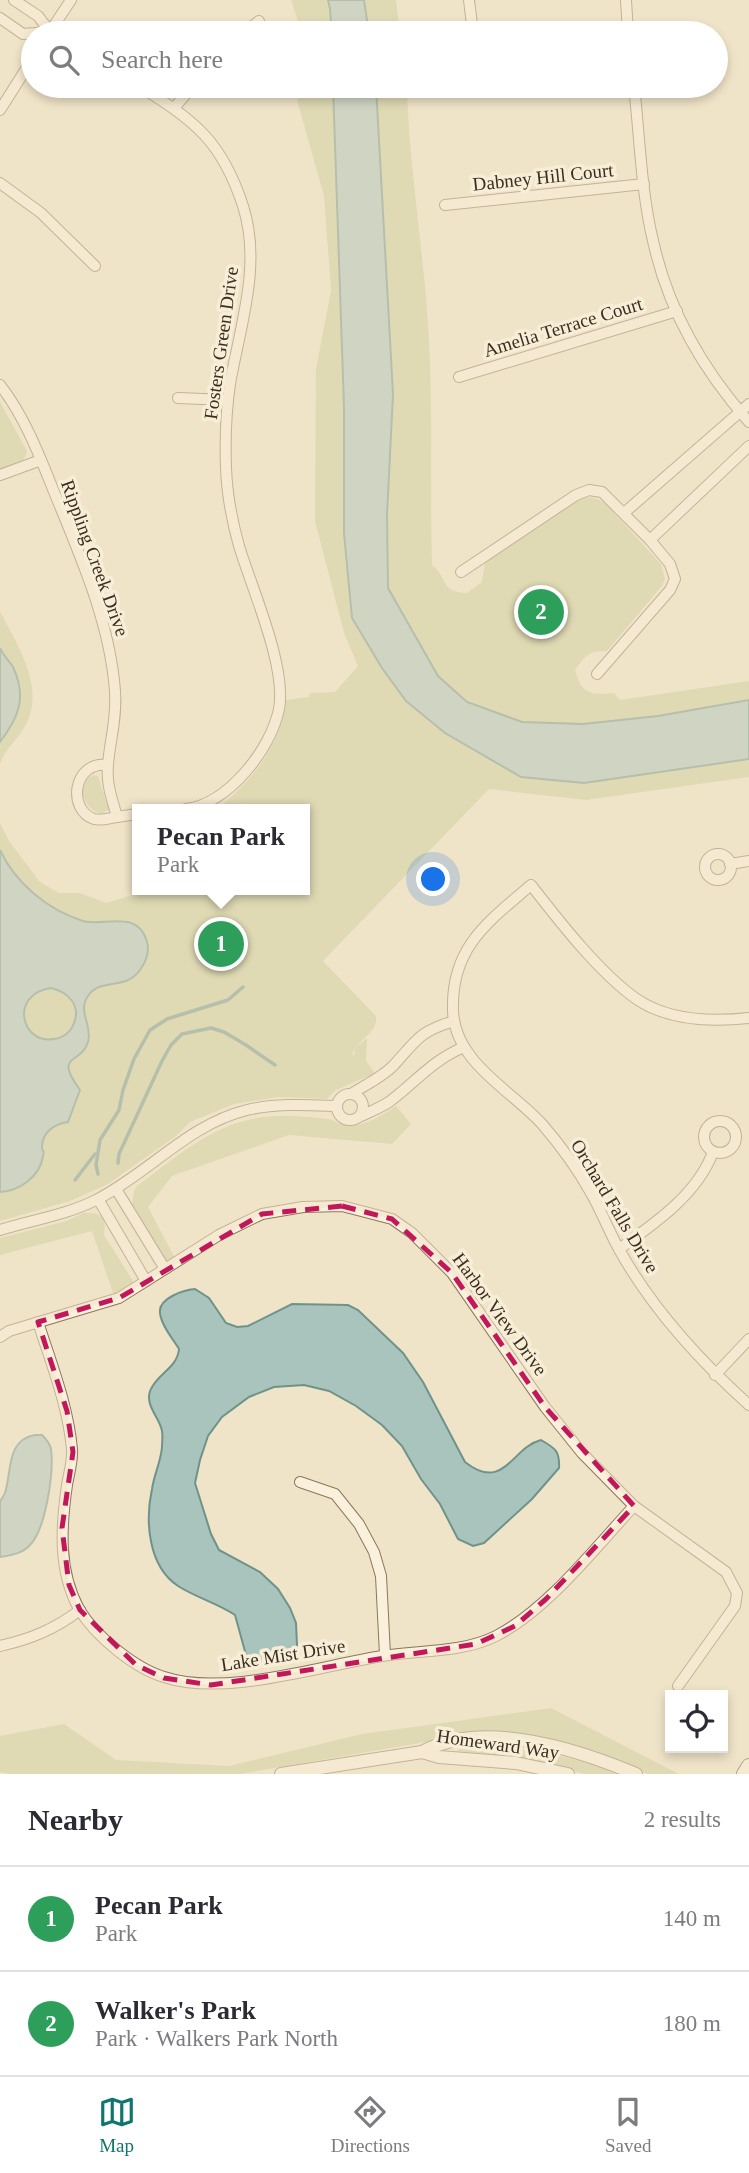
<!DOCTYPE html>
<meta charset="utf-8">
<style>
:root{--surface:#fff;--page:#f7f7f7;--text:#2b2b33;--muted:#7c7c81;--line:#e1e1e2;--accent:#0f766e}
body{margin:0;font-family:"Times New Roman",serif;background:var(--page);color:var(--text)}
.controls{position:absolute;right:21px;bottom:21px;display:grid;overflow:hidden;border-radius:0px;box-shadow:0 4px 10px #0003}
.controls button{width:63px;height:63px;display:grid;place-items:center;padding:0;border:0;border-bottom:2px solid var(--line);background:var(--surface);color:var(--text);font:35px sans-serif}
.you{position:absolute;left:434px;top:880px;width:24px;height:24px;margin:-18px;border:5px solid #fff;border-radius:50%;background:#1a73e8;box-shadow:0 0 0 10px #1a73e833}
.badge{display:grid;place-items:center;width:46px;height:46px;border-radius:50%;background:var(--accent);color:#fff;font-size:23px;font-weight:700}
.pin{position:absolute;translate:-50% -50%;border:4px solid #fff;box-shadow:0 2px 7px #0006}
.popup{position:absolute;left:132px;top:804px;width:178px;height:91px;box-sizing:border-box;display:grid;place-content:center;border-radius:0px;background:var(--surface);filter:drop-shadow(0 2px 5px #0005);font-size:23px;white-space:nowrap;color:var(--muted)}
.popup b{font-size:26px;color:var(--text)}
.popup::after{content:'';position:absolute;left:50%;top:100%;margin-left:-14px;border:14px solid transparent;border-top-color:var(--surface)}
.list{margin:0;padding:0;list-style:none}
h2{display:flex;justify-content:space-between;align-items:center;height:91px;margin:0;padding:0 28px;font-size:30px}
h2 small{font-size:23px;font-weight:400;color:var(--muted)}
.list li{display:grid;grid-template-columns:46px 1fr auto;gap:21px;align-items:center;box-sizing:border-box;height:105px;padding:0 28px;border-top:2px solid var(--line)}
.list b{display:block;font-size:26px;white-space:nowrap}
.list p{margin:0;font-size:23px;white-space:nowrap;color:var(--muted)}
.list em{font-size:23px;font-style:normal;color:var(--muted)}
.icon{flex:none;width:38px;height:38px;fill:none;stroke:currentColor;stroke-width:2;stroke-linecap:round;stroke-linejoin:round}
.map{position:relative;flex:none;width:749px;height:1774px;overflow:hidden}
.search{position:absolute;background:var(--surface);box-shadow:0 4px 10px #0003;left:21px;right:21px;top:21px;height:77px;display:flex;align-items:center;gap:18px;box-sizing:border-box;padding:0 24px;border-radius:38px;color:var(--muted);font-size:26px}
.sheet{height:301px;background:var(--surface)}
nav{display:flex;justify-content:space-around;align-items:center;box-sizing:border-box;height:98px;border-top:2px solid var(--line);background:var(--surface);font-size:19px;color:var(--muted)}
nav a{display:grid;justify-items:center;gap:4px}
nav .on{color:var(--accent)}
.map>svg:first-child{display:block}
.green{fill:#c9cf9b}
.water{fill:#a9c4bc;stroke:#6f938a;stroke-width:2;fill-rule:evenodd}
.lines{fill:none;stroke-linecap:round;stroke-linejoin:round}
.stream{stroke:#6f938a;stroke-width:3.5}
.minor-casing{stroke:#8d765c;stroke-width:12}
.tertiary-casing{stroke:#8d765c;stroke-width:14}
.secondary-casing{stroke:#6f573f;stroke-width:16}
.minor{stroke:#faf1dc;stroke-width:10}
.tertiary{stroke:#faf1dc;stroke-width:12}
.secondary{stroke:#faf1dc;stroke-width:14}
.marked{fill:none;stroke:#c2185b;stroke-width:5;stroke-dasharray:14 9;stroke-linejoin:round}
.labels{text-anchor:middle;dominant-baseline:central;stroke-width:7;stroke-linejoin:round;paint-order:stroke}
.street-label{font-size:19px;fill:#3d2e20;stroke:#f7eed8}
</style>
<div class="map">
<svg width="749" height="1774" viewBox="0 0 749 1774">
<rect width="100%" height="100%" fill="#f0e4c8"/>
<!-- green -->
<g class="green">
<path d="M291 0H396L400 33H302Z"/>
<path d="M315 86H407C409 171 425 256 429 341 433 416 430 491 432 565 449 579 440 592 467 593L482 582 485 562 578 499C589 496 595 497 605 503L661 564 665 579 662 586 607 651C588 651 585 656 575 670 582 694 589 695 614 693L620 700 749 681V777L586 800 489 789 323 961 376 1016C378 1034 358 1038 352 1054L354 1056 355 1048 367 1038 366 1061 375 1073 367 1078 366 1077 336 1090 327 1099 279 1097 234 1104 190 1122 176 1136 108 1184 70 1201 0 1221V935L105 922C98 921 90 923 83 921 56 913 7 879 0 850 0 842 0 831 0 823L9 841 40 882 59 893H80L106 903 149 890H305V809H216C225 803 233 795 241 787 267 760 280 737 286 700L309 697 310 693 335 692 358 666 344 633 315 521 316 369 331 291 324 196 297 100Z"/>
<path d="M0 402 27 451C25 465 12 467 0 472Z"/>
<path d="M0 611C17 645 48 690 24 728 16 741 5 749 0 764V742L14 720 20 706V688L12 666 0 648Z"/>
<path d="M93 775 98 776 105 797 112 808 101 814C84 809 74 785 93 775Z"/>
<path d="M396 1106 411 1124 392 1144 289 1135 172 1176 148 1207 177 1262 168 1261 161 1257 132 1204 134 1191 137 1186C174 1159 211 1125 257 1118 280 1114 304 1116 327 1119 336 1120 343 1127 352 1126 368 1124 383 1115 396 1106Z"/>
<path d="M84 1213C102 1212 107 1218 104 1235L133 1281V1285L117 1295 113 1293 92 1231 0 1255V1238L66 1221Z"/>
<path d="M551 1708 679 1774H648L581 1748 443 1739 240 1774H9L0 1772V1736L64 1724 116 1760 229 1766 362 1734Z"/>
<path d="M485 1747C533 1748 577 1758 621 1774H585L527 1759 457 1751 459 1749Z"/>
</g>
<!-- water -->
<g class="water">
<path d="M328 0H364L369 33H332L330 9Z"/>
<path d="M333 86H376L393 394 387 515 388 588 438 676 467 702 522 722 583 724 658 716 749 700V759L584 783 521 777 445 733 406 701 382 668 352 618 344 533V407Z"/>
<path d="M0 648C3 655 9 661 13 667 27 697 19 717 0 742Z"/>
<path d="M0 850C15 883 48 910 83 921 102 927 138 908 147 942 151 956 140 976 126 981 113 986 97 982 88 996 77 1011 93 1026 88 1042 81 1065 53 1053 80 1090L68 1122C55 1124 43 1131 42 1146 42 1155 45 1147 43 1156 40 1177 19 1191 0 1192ZM51 988C68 992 81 1005 74 1023 71 1032 63 1038 54 1039 21 1045 9 994 51 988Z"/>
<path d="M195 1289 209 1298 226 1323 237 1327 248 1326 292 1304 348 1305 358 1310 403 1353 423 1382 465 1462C504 1493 512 1447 541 1440 555 1448 560 1451 559 1468L532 1499 484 1543 473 1546 458 1539 440 1504 421 1479 402 1446 382 1425 356 1406 329 1391 304 1385 274 1387 249 1397 222 1417 208 1436 200 1460 195 1483 211 1534 219 1550 260 1572 278 1589 290 1608 296 1623 297 1645 291 1658 276 1664 260 1665 246 1655 235 1615C217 1603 197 1598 178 1586 148 1566 145 1521 152 1489 154 1475 161 1461 162 1447 162 1442 163 1436 162 1431 160 1418 145 1406 150 1391 157 1373 177 1369 179 1349 173 1339 161 1325 160 1313 158 1298 184 1290 195 1289Z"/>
<path d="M35 1435H42C46 1439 50 1443 51 1449 54 1471 46 1529 30 1545 22 1554 11 1555 0 1557 0 1543 0 1514 0 1502 1 1499 4 1496 5 1493 12 1471 6 1440 35 1435Z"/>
</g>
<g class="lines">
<!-- stream -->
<g class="stream">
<path d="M118 1163 119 1154 162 1061 171 1045 182 1034 211 1028 224 1032 246 1045 275 1065"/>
<path d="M98 1174 96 1165 100 1140 119 1110 123 1090 134 1059 150 1030 167 1019 228 1000 243 987"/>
<path d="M75 1180 95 1154"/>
</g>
<defs>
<g id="minor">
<path d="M14 0 38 16 51 33"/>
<path d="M469 0 473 33"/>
<path d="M626 0 628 33"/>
<path d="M0 18 23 34 49 32"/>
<path d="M49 33 71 0"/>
<path d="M244 33 259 21"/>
<path d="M139 86C195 121 222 141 243 206 262 265 240 326 230 384 226 411 225 440 226 468 227 495 232 521 239 546 252 589 287 667 279 709 271 749 228 804 186 809"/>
<path d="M634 86C640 139 641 193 654 245 669 311 704 371 749 422"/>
<path d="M174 108 193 86"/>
<path d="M0 110 33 58"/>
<path d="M0 183 41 213 95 266"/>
<path d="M445 205 644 184"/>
<path d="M459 377 677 311"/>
<path d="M0 385C26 418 41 460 57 499 82 560 110 624 115 691 117 720 110 738 108 765 106 783 112 799 117 817L137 814"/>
<path d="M178 398 228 400"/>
<path d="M0 475 41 460"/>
<path d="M624 513 749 404"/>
<path d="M650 540 749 446"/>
<path d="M461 572 576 495 589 490 602 492 650 540 670 564 675 579 670 590 597 674"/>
<path d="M107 765C73 761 67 810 94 819 101 821 110 818 117 817"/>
<circle cx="718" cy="867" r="13"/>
<path d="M730 864 749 861"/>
<path d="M749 1018C713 1022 670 1021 638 1000 601 975 559 921 531 885 488 922 451 947 453 1010 454 1062 511 1090 542 1124 561 1146 577 1168 591 1193 602 1212 609 1232 620 1251 653 1310 699 1360 749 1405"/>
<circle cx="350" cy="1107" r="13"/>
<path d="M351 1094C365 1085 381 1078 393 1066 417 1040 418 1032 454 1021"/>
<path d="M359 1117C369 1112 380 1108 389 1102 416 1082 431 1061 464 1047"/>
<circle cx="720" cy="1137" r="16"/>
<path d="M116 1189 165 1269"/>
<path d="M98 1199 146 1281"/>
<path d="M0 1230C32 1220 66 1215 96 1200 149 1173 189 1124 247 1110 277 1103 307 1105 337 1106"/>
<path d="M619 1249C654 1224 697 1195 713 1152"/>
<path d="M38 1322C51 1363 68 1405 72 1449 73 1460 69 1473 67 1485 61 1527 58 1570 79 1609 88 1624 104 1640 118 1651 132 1662 147 1672 164 1677 224 1697 320 1666 382 1656 420 1650 462 1653 496 1636 547 1610 595 1548 634 1506"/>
<path d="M0 1337 9 1331 119 1298 219 1235 262 1214 303 1207 342 1206 392 1219 412 1233 452 1273 545 1407 582 1453 634 1506 726 1572 737 1593 735 1606 678 1686"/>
<path d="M715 1375 749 1339"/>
<path d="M300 1482 335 1494 359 1524 374 1552 381 1576 385 1655"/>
<path d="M0 1646C31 1639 55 1629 80 1610"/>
</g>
<g id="tertiary">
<path d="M422 1752 439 1757 516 1763 568 1774"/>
<path d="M281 1774 422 1752C483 1719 576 1749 636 1774"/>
</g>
<path id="secondary" d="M744 1774 749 1766"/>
</defs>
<!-- minor casing -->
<use href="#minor" class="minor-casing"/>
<!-- tertiary casing -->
<use href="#tertiary" class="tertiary-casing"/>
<!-- secondary casing -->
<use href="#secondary" class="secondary-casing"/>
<!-- minor -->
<use href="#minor" class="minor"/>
<!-- tertiary -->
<use href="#tertiary" class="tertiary"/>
<!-- secondary -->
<use href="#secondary" class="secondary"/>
</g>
<!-- marked area -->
<path d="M0 0H749V1774H0ZM342 1206 392 1219 452 1273 545 1407 634 1506 546 1599 515 1626 476 1644 211 1685 164 1678 136 1665 80 1610 69 1585 62 1528 73 1452 67 1411 38 1322 119 1298 262 1214Z" fill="#f0e4c8" fill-opacity=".55" fill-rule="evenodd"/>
<path class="marked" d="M342 1206 392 1219 452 1273 545 1407 634 1506 546 1599 515 1626 476 1644 211 1685 164 1678 136 1665 80 1610 69 1585 62 1528 73 1452 67 1411 38 1322 119 1298 262 1214Z"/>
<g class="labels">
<!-- street labels -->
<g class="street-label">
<text transform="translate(543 177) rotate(-6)">Dabney Hill Court</text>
<text transform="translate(563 327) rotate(-17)">Amelia Terrace Court</text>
<text transform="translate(221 343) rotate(-82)">Fosters Green Drive</text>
<text transform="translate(95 558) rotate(70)">Rippling Creek Drive</text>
<text transform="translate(615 1206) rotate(59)">Orchard Falls Drive</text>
<text transform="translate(500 1314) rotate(54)">Harbor View Drive</text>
<text transform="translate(283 1655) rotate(-9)">Lake Mist Drive</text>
<text transform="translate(498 1744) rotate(8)">Homeward Way</text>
</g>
</g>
</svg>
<div class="controls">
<button><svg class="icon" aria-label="locate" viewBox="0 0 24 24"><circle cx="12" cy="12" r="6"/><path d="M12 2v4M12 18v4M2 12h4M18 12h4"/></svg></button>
</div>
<div class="you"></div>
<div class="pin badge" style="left:221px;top:944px;background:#2e9e5b">1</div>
<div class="popup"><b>Pecan Park</b>Park</div>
<div class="pin badge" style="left:541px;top:612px;background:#2e9e5b">2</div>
<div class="search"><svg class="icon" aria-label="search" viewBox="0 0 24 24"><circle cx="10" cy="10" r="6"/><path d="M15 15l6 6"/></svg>Search here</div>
</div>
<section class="sheet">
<h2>Nearby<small>2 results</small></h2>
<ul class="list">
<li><span class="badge" style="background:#2e9e5b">1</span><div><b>Pecan Park</b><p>Park</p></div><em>140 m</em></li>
<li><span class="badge" style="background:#2e9e5b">2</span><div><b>Walker's Park</b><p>Park · Walkers Park North</p></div><em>180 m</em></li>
</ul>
</section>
<nav>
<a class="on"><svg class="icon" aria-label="map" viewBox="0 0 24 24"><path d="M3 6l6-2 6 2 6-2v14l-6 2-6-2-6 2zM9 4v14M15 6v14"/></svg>Map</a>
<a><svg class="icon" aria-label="directions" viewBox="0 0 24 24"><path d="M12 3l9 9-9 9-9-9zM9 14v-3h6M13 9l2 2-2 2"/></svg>Directions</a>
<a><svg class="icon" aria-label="saved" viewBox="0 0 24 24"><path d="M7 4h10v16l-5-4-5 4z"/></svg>Saved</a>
</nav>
